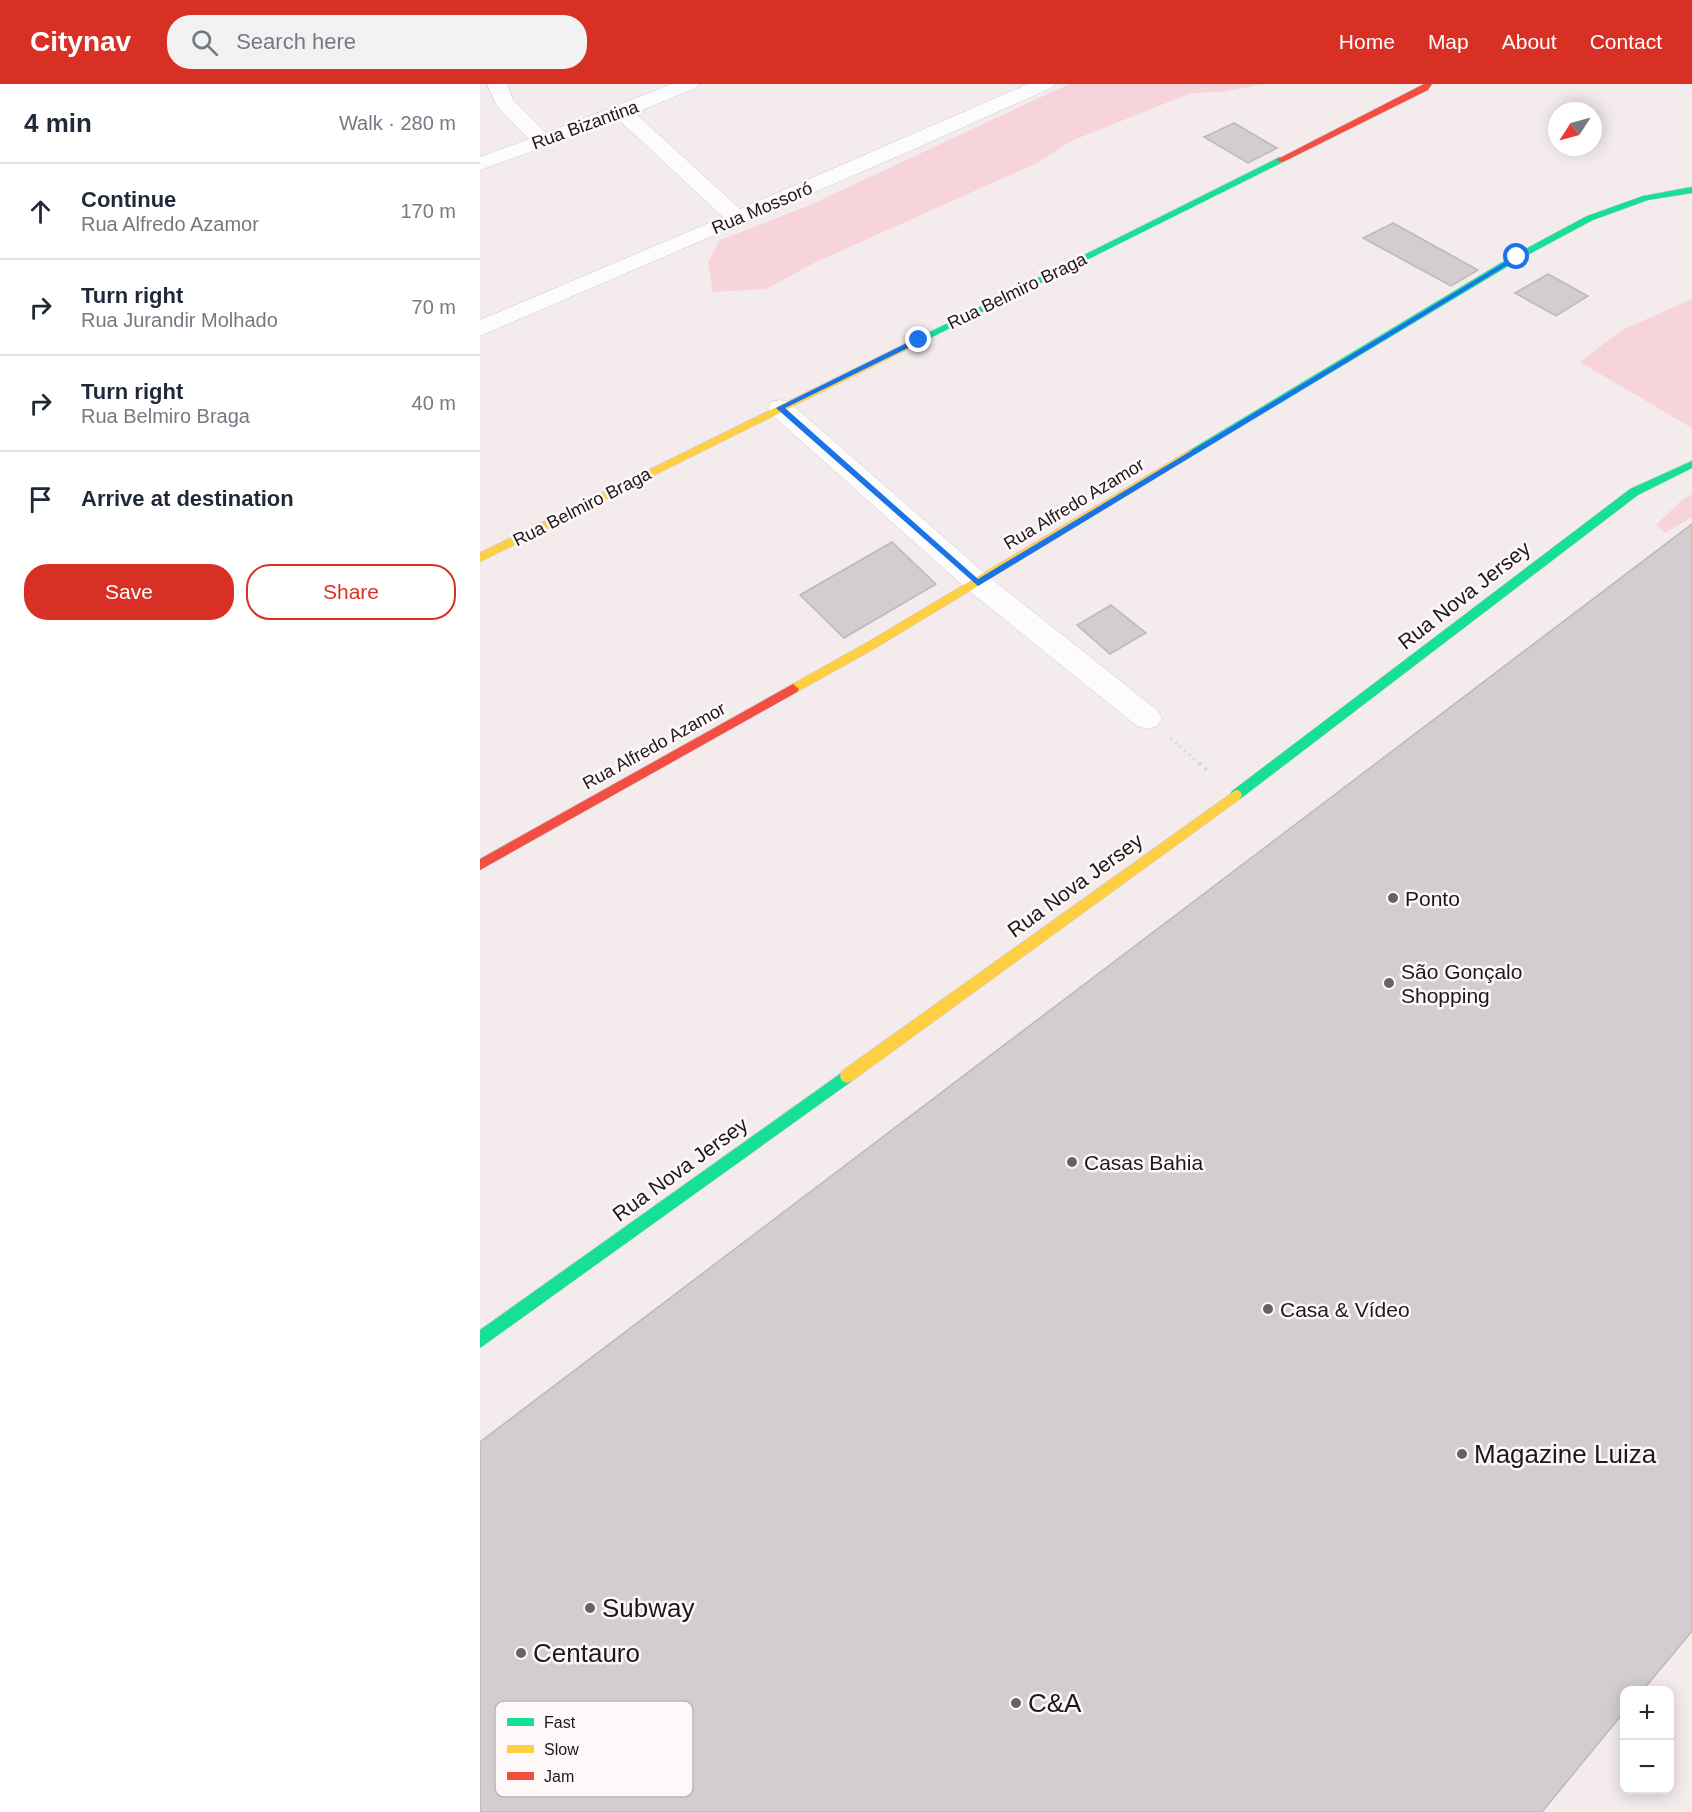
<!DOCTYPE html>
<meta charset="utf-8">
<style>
:root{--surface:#fff;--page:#f2f2f3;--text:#1f2937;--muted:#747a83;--line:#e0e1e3;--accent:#d93025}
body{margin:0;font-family:Arial,sans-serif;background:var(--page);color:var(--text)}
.controls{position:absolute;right:18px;bottom:18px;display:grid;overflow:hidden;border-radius:12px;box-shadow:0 3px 15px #0003}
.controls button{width:54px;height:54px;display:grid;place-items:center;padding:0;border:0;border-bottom:2px solid var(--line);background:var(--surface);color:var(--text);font:30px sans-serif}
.compass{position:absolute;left:1068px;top:18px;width:54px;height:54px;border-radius:50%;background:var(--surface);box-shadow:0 3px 15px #0003;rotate:234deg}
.stop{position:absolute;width:18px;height:18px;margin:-14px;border:4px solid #1a73e8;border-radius:50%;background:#fff}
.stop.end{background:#1a73e8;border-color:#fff;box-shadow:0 2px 6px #0008}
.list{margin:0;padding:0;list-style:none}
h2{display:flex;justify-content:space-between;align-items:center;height:78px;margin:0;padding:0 24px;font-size:26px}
h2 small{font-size:20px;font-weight:400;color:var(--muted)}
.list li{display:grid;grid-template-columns:39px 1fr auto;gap:18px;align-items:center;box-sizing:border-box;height:96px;padding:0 24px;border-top:2px solid var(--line)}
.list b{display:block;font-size:22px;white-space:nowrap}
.list p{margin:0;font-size:20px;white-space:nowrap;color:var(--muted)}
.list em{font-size:20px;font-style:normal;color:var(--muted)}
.actions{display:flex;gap:12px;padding:18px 24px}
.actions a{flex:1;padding:14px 0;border:2px solid var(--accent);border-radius:24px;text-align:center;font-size:21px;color:var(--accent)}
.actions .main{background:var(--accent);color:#fff}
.icon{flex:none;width:33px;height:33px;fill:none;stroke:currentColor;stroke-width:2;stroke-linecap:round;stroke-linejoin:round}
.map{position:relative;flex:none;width:1212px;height:1728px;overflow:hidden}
header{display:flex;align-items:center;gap:36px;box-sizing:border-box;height:84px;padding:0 30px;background:var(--accent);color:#fff}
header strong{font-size:28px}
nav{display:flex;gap:33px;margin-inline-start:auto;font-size:21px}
.search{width:420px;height:54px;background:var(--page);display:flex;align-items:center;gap:15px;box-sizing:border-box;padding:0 21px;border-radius:24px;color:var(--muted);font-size:22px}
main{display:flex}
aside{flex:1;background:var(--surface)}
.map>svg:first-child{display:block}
.green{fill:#f7d3dc}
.building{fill:#d4cdcf;stroke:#bfb8ba;stroke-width:1.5}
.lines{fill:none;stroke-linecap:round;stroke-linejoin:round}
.street-casing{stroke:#cfc8ca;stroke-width:1}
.fast-casing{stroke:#cfc8ca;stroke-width:1}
.slow-casing{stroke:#cfc8ca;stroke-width:1}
.jam-casing{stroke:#cfc8ca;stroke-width:1}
.path-far1{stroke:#dbd8d9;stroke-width:3;stroke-dasharray:2 4;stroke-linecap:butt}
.path{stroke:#dbd8d9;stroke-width:4;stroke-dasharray:3 4.5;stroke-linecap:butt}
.street{fill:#fdfcfc;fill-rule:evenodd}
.fast{fill:#16e098;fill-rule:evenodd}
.slow{fill:#ffcf43;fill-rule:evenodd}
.jam{fill:#f24e42;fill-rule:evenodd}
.route{fill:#1a73e8}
.poi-dot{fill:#696263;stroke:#fef8f9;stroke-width:2}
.labels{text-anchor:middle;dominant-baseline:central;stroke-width:5;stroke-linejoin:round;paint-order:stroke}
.far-street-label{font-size:18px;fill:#1e1819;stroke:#fef8f9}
.street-label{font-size:21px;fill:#1e1819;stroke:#fef8f9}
.poi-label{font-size:21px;fill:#1e1819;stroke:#fef8f9;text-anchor:start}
.near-poi-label{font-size:26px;fill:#1e1819;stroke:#fef8f9;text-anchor:start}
.key{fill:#fef8f9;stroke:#bbb5b6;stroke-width:1.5}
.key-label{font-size:16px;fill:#1e1819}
</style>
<header>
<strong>Citynav</strong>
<div class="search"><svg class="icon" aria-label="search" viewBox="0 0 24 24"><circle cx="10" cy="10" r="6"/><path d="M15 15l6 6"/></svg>Search here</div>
<nav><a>Home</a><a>Map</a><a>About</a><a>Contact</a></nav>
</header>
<main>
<aside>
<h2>4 min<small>Walk · 280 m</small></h2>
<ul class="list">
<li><svg class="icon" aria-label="ahead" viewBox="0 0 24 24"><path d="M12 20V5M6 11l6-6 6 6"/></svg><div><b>Continue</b><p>Rua Alfredo Azamor</p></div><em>170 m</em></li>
<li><svg class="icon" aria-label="right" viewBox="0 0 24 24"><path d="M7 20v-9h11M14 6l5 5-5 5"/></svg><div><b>Turn right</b><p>Rua Jurandir Molhado</p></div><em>70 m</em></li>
<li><svg class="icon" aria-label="right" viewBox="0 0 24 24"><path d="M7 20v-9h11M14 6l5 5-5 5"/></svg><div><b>Turn right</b><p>Rua Belmiro Braga</p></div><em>40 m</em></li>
<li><svg class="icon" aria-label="arrive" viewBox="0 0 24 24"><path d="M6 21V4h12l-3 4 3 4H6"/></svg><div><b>Arrive at destination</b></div></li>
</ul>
<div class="actions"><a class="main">Save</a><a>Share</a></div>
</aside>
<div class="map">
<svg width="1212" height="1728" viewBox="0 0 1212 1728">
<rect width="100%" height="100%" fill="#f4ebed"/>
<!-- green -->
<g class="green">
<path d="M589 0H783L744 8 711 9 591 57 559 78 336 178 286 205 233 208 228 178 240 156 328 122Z"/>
<path d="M1212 215V344L1100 278 1142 246Z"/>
<path d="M1212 410V433L1185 449 1176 441 1202 416Z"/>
</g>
<!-- building -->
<g class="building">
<path d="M754 39 797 64 768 79 724 53Z"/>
<path d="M913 139 998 186 971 202 883 154Z"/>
<path d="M1068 190 1108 212 1076 232 1035 209Z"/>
<path d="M1212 440V1547L1163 1606H1144V1628L1062 1728H0V1358Z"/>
<path d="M412 458 456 500 364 554 320 511Z"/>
<path d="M631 521 666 549 630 570 597 541Z"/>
</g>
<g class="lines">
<defs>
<g id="street">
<path d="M7 0H27L33 16 66 49 192 0H219L216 4 155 29 260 125 548 0H574L571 4 430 67 0 252V236L243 133 139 36 0 86V73L49 55 17 22Z"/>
<path d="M300 316 309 318 508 492 677 626 682 634 677 642 667 645 657 642 488 506 291 330 288 324 291 318Z"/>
</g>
<g id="fast">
<path d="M800 73 804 76 803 78 446 256 438 254Z"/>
<path d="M1212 103V109L1168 116 1113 136 1040 175 714 371H706L705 369 1034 171 1107 132 1163 112Z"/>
<path d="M1212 377V384L1158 411 760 715H752L750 711 752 707 1150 405Z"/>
<path d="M367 985 372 987 374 992 372 997 0 1264V1246Z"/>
</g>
<g id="slow">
<path d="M443 251 446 252V256L0 478V469Z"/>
<path d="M710 366 714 367V371L394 565 317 608H309L307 605 309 602 386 559Z"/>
<path d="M756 706 760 707 762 711 760 715 372 997 367 999 362 997 360 992 362 987Z"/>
</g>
<g id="jam">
<path d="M944 0H952L948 6 803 78 796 76Z"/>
<path d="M313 600 319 605 317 608 0 786V775Z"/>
</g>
</defs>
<!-- street casing -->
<use href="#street" class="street-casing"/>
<!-- fast casing -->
<use href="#fast" class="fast-casing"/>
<!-- slow casing -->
<use href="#slow" class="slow-casing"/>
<!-- jam casing -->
<use href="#jam" class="jam-casing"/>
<!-- path-far1 -->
<path class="path-far1" d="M691 654 721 681"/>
<!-- path -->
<path class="path" d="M719 679 730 689"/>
<!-- street -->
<use href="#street" class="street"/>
<!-- fast -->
<use href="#fast" class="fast"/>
<!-- slow -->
<use href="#slow" class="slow"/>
<!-- jam -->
<use href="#jam" class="jam"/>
</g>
<!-- route -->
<path class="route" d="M1037 171 1039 174 498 502 296 324 437 254H442V257L305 324 498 495Z"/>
<!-- markers -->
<g class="poi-dot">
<circle cx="913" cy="814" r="6"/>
<circle cx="909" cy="899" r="6"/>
<circle cx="592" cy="1078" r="6"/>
<circle cx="788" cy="1225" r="6"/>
<circle cx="982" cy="1370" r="6"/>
<circle cx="110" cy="1524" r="6"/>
<circle cx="41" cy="1569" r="6"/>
<circle cx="536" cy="1619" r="6"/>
</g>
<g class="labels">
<!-- far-street labels -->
<g class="far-street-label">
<text transform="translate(105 41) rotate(-20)">Rua Bizantina</text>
<text transform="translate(282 124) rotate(-23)">Rua Mossoró</text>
<text transform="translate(537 207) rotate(-26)">Rua Belmiro Braga</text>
<text transform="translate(594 420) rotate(-31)">Rua Alfredo Azamor</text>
<text transform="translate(102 423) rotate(-27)">Rua Belmiro Braga</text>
<text transform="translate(174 662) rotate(-29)">Rua Alfredo Azamor</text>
</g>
<!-- street labels -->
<g class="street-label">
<text transform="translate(984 511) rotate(-38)">Rua Nova Jersey</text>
<text transform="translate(595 801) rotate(-36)">Rua Nova Jersey</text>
<text transform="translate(200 1085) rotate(-36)">Rua Nova Jersey</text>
</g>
<!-- poi labels -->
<g class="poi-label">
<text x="925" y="814">Ponto</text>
<text x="921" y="887">São Gonçalo<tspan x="921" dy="24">Shopping</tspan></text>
<text x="604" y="1078">Casas Bahia</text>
<text x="800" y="1225">Casa &amp; Vídeo</text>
</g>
<!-- near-poi labels -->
<g class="near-poi-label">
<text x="994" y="1370">Magazine Luiza</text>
<text x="122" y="1524">Subway</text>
<text x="53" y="1569">Centauro</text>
<text x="548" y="1619">C&amp;A</text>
</g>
</g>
<!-- legend -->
<rect x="15" y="1617" width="198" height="96" rx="9" class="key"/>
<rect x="27" y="1634" width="27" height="8" fill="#16e098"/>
<rect x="27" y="1661" width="27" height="8" fill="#ffcf43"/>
<rect x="27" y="1688" width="27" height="8" fill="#f24e42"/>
<g class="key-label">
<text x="64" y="1644">Fast</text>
<text x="64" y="1671">Slow</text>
<text x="64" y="1698">Jam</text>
</g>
</svg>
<div class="controls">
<button>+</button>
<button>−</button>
</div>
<svg class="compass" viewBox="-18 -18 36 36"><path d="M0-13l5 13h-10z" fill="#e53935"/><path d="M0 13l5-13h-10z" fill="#747a83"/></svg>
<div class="stop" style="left:1037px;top:173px"></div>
<div class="stop end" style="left:439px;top:256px"></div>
</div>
</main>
